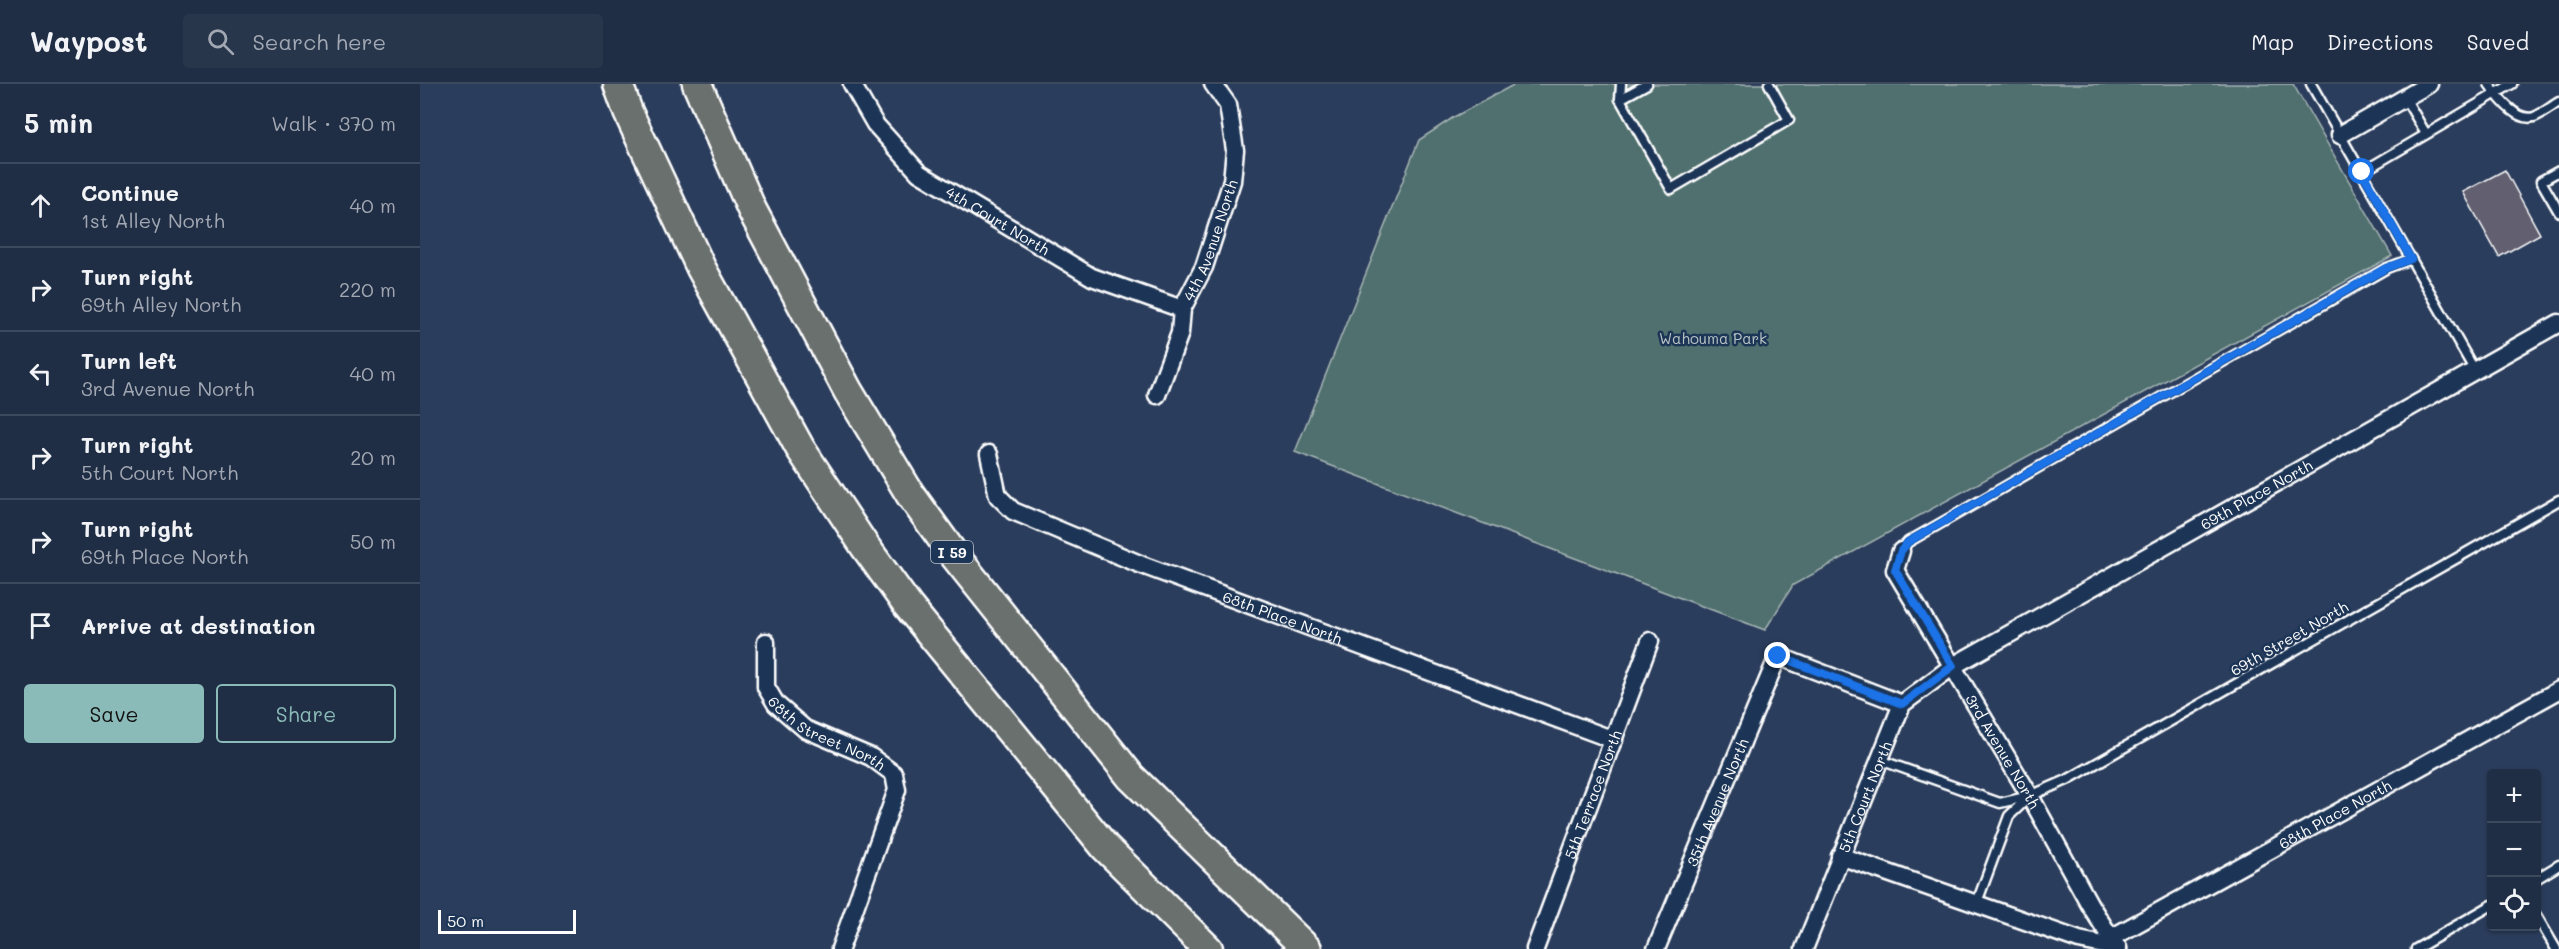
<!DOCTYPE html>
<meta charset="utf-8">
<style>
:root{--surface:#202e45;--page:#28364c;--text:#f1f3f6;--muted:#a2a8b3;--line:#3d4a5e;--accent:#8bbbb9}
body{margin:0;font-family:Mali,sans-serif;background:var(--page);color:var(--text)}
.controls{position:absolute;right:18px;bottom:18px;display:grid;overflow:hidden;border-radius:6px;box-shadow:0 2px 4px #0004}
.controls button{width:54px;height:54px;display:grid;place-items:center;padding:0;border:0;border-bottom:2px solid var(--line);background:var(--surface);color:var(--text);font:30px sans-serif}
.scale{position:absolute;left:18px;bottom:15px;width:138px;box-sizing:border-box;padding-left:6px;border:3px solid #fff;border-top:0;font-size:16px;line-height:21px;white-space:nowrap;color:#fff;-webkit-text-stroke:4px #1d3557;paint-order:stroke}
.stop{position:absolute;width:18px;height:18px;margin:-14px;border:4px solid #1a73e8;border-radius:50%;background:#fff}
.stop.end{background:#1a73e8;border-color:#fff;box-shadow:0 2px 6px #0008}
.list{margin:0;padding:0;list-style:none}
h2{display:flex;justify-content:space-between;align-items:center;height:78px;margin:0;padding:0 24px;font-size:26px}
h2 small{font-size:20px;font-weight:400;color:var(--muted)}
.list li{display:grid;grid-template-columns:39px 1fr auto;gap:18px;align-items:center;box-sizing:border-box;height:84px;padding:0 24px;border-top:2px solid var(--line)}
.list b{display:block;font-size:22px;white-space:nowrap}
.list p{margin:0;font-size:20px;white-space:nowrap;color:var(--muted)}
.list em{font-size:20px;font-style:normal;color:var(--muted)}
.actions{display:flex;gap:12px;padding:18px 24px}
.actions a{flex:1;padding:14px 0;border:2px solid var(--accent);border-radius:6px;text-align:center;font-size:21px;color:var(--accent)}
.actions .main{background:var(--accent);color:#111}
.icon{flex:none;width:33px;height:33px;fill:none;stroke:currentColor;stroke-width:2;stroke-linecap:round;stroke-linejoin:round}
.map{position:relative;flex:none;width:2139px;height:865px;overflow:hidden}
header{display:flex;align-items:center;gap:36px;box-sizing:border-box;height:84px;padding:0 30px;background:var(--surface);border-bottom:2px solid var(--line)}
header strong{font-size:28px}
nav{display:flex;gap:33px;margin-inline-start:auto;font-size:21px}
.search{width:420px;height:54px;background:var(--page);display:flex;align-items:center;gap:15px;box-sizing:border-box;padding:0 21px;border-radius:6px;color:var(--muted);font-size:22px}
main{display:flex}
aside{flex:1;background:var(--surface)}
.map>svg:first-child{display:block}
.green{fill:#506f6e;stroke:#a8b7b6;stroke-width:1.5}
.building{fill:#625e70;stroke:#fff;stroke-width:1.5}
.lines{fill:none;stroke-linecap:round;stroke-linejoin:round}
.service-casing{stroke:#fff;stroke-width:13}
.minor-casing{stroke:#fff;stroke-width:21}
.motorway-casing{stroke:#fff;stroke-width:33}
.service{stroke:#1d3557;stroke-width:8}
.minor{stroke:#1d3557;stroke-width:16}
.motorway{stroke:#6a706d;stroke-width:28}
.route{stroke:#1a73e8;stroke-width:8}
.labels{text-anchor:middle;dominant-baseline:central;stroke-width:5;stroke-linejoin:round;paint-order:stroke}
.shield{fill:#1d3557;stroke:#bbc2cd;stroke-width:1.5}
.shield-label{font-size:14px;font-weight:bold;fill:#fff}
.street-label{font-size:15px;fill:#fff;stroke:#1d3557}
.park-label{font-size:15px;fill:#b9c5c5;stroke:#1d3557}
</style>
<header>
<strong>Waypost</strong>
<div class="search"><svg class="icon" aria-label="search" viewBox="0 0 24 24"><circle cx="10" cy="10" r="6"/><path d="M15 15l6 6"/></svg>Search here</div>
<nav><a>Map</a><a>Directions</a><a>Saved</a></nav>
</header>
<main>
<aside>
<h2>5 min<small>Walk · 370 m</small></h2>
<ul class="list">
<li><svg class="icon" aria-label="ahead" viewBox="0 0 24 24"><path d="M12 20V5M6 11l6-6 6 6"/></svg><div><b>Continue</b><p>1st Alley North</p></div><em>40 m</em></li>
<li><svg class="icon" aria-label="right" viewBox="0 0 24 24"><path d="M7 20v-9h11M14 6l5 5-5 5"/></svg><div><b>Turn right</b><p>69th Alley North</p></div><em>220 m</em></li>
<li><svg class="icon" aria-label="left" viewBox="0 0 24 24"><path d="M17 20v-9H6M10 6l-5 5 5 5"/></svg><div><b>Turn left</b><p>3rd Avenue North</p></div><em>40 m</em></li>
<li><svg class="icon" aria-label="right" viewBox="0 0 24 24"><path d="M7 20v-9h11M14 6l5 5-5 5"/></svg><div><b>Turn right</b><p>5th Court North</p></div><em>20 m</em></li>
<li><svg class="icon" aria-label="right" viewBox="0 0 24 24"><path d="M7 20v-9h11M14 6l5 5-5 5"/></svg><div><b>Turn right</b><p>69th Place North</p></div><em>50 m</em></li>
<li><svg class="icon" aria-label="arrive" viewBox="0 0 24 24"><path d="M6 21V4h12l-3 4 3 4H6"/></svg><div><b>Arrive at destination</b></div></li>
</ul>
<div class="actions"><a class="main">Save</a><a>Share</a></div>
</aside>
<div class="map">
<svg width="2139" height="865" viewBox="0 0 2139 865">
<rect width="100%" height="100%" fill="#2b3d5c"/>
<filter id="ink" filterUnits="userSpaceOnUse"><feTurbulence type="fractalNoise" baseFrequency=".0167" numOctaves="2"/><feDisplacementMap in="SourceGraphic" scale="12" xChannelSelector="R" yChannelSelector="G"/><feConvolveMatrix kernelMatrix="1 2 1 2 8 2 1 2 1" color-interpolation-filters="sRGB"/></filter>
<g filter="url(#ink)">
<!-- green -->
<path class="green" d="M1095 0H1873L1972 172 1373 501 1345 546 875 368 999 56 1034 33Z"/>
<!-- building -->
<path class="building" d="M2085 86 2120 150 2079 173 2043 108Z"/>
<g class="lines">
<defs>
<g id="service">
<path d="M1227 0 1200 15 1251 105 1369 36 1349 0"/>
<path d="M1891 0 2055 287"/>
<path d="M2069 0C2077 12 2096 38 2114 33 2122 30 2132 22 2139 18"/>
<path d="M1985 14 2006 50"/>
<path d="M1200 15 1201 0"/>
<path d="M2139 87 2121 97 2139 128"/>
<path d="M1942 88 2092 0"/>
<path d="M1481 467 1488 458 1967 184 1991 175"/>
<path d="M1460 676 1580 719 1610 712 1647 696 2139 416"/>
<path d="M2116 795 2139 781"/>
<path d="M1556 821 1589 732 1610 712"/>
<path d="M2116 831 2136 865"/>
<path d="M1996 865 2072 821"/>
</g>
<g id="minor">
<path id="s1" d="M432 0 455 40 499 89 672 193 762 225"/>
<path d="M1920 51 2009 0"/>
<path id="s2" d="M737 311 760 249 762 225 784 183 812 97 815 66 808 21 793 0"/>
<path id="s3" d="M569 370 578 412 593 427 722 481 1194 656"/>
<path id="s4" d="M1481 467 1475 486 1610 712 1670 821 1698 865"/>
<path id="s5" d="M346 558V603L356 620 385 645 451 673 474 690 477 706 420 865"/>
<path d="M1420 772 1659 856 1698 864"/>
<path id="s6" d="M1691 854 2139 606"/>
<path id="s7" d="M1115 865 1230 557"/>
<path id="s8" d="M1236 865 1358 572 1482 620"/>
<path id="s9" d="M1384 865 1482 620 1533 582 2139 239"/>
</g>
<g id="motorway">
<path d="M198 0 208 28 281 184 380 364 444 461 488 522 685 763 788 865"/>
<path d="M277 0 332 126 428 307 490 410 534 471 711 693 887 865"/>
</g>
</defs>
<!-- service casing -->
<use href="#service" class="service-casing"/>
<!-- minor casing -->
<use href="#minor" class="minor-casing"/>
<!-- motorway casing -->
<use href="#motorway" class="motorway-casing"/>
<!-- service -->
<use href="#service" class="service"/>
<!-- minor -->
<use href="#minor" class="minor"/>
<!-- motorway -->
<use href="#motorway" class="motorway"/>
</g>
</g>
<g class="lines" filter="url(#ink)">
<!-- route -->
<path class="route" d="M1358 572 1482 620 1533 582 1475 486 1481 467 1488 458 1966 184 1991 175 1942 88"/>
</g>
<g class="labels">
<!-- shield labels -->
<rect class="shield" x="511" y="457" width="42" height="22" rx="4.5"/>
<g class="shield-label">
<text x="532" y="468">I 59</text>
</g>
<!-- street labels -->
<g class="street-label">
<text stroke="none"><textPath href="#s1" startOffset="204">4th Court North</textPath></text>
<text stroke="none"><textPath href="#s2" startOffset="165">4th Avenue North</textPath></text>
<text stroke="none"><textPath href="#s9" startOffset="676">69th Place North</textPath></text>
<text stroke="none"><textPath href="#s3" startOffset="354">68th Place North</textPath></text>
<text transform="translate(1869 554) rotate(-30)">69th Street North</text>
<text stroke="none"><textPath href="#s5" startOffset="124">68th Street North</textPath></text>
<text stroke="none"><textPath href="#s4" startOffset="231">3rd Avenue North</textPath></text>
<text stroke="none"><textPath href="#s7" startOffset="165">5th Terrace North</textPath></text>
<text stroke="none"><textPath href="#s9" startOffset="164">5th Court North</textPath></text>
<text stroke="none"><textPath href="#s8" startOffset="159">35th Avenue North</textPath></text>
<text stroke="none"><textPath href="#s6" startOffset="256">68th Place North</textPath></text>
</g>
<!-- park labels -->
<g class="park-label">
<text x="1293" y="254">Wahouma Park</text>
</g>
</g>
</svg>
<div class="controls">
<button>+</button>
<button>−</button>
<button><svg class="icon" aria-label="locate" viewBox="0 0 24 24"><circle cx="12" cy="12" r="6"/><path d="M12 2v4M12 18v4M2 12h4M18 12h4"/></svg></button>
</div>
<div class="scale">50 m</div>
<div class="stop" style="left:1942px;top:88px"></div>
<div class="stop end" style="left:1358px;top:572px"></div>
</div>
</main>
